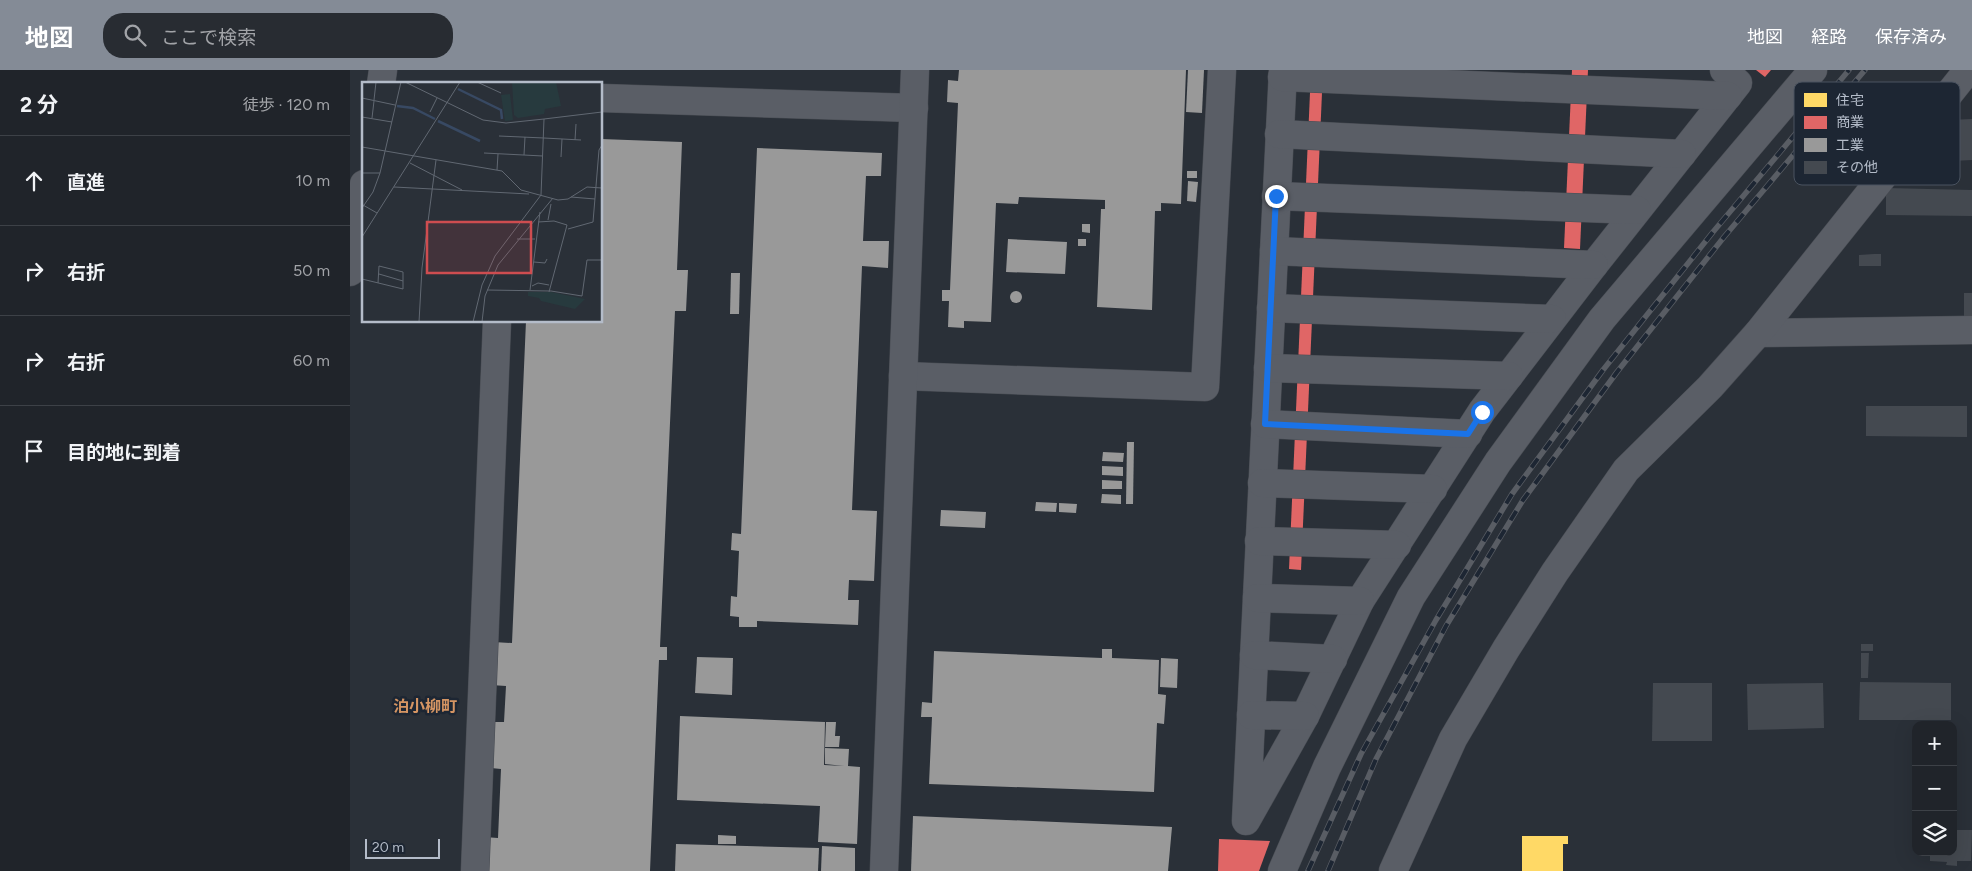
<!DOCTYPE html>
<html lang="ja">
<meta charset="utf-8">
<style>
:root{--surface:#20242a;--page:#282c32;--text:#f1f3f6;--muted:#a2a4a8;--line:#3d4147;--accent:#848b96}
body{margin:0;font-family:Figtree,"Noto Sans JP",sans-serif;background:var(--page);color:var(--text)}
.controls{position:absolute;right:15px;bottom:15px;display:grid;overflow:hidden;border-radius:10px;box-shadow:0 5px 20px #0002}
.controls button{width:45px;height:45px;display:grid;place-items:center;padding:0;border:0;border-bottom:1px solid var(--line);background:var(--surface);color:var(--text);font:25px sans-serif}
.scale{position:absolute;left:15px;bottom:12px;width:75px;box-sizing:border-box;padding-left:5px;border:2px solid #b4bcc9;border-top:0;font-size:14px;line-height:18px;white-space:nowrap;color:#b4bcc9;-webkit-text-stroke:4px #1d2633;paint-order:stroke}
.stop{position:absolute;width:15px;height:15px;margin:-11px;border:4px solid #1a73e8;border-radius:50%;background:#fff}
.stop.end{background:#1a73e8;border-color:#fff;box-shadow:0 1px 5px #0008}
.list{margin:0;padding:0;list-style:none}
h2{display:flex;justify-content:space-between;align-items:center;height:65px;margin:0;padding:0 20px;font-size:21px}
h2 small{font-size:16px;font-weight:400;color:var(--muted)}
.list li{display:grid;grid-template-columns:32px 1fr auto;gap:15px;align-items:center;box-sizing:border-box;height:90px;padding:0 20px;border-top:1px solid var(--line)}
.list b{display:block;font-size:19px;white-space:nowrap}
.list em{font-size:16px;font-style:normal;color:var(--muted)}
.icon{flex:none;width:28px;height:28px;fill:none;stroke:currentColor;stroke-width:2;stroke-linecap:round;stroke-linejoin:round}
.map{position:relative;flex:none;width:1622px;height:801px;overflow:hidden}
header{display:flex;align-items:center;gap:30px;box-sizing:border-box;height:70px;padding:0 25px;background:var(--accent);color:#fff}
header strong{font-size:24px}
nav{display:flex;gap:28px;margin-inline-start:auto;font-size:18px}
.search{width:350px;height:45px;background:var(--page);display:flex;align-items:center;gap:12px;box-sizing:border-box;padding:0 18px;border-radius:20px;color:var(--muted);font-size:19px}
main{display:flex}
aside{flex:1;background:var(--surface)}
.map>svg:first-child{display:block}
.homes{fill:#ffd966}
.shops{fill:#e06666}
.industry{fill:#999}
.building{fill:#444950}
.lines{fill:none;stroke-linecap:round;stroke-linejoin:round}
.minor-casing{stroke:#484c53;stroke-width:29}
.minor{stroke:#5a5e66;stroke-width:28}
.rail-casing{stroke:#595d64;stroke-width:5.5}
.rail{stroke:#1d2633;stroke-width:4;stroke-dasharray:11;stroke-linecap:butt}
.route{stroke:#1a73e8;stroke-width:6}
.labels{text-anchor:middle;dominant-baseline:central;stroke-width:5;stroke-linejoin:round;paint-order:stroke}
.neighbourhood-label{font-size:16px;font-weight:bold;fill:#d59563;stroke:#1d2633}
.inset-river{fill:none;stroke:#384963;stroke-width:2.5}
.inset-road{fill:none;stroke:#616872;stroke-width:1}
.view{fill:#ce4d50;fill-opacity:0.15;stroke:#ce4d50;stroke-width:2.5}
.inset-edge{fill:none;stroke:#b4bcc9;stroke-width:2.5}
.key{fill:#1d2633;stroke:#4a5360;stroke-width:1}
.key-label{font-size:14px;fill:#b4bcc9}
</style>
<header>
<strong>地図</strong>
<div class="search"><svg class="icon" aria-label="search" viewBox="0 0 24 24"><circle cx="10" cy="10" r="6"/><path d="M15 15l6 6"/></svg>ここで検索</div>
<nav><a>地図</a><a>経路</a><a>保存済み</a></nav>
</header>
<main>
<aside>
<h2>2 分<small>徒歩 · 120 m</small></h2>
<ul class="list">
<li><svg class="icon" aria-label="ahead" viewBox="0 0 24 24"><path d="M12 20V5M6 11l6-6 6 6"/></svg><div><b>直進</b></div><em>10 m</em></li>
<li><svg class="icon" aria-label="right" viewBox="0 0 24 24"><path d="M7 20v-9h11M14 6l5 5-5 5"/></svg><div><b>右折</b></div><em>50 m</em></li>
<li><svg class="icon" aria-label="right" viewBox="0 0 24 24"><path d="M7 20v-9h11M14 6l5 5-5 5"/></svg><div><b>右折</b></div><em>60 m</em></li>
<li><svg class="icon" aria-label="arrive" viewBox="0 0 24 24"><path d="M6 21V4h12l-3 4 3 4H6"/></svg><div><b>目的地に到着</b></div></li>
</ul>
</aside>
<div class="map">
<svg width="1622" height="801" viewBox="0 0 1622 801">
<rect width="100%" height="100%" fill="#2a3038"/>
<!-- homes -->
<path class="homes" d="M1172 766H1218V774H1213V801H1172Z"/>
<!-- shops -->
<g class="shops">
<path d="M961 0H973L951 500 939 499Z"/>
<path d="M1222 0H1238L1230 179 1214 178Z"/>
<path d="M1406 0H1421L1415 7Z"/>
<path d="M869 769 920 771 909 801H868Z"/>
</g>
<!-- industry -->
<g class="industry">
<path d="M609 0H836L831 134 811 133V141H805L802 240 747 237 751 139H755V130L669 127 668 134 646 133 641 252 614 251V258L598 257 599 231H592V220H600L608 33 597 32 598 10 608 11Z"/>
<path d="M838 0H854L852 43 836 42Z"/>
<path d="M251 69 332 72 327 200H338L336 241H325L310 577H317V590H309L300 801H133L134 767 148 768 151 699 141 698 143 652H154L156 616 141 615 143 572 162 573 176 251H251Z"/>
<path d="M407 78 532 83 531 106H516L513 171H539L538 198 512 196 502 440 527 441 524 511 499 510 498 530H509L508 555 407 551V557H389V547L380 546 381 526 387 527 389 481 381 480 382 463 391 464Z"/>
<rect x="837" y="101" width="10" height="7"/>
<path d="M838 111 848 112 846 132 837 131Z"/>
<path d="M732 154H740V163L732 162Z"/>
<path d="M658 169 717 172 715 204 656 202Z"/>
<rect x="728" y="169" width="8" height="7"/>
<path d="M381 203H390L389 244H380Z"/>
<circle cx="666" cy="227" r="6"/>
<path d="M777 372H784L783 434H776Z"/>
<path d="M753 382 774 383 773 392 752 391Z"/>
<path d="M752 396 773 397V406L752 405Z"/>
<path d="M752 410 772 411V419H752Z"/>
<path d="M752 424 771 425V434L751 433Z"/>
<path d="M686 432 707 433 706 442 685 441Z"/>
<path d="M709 433 727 434 726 443 709 442Z"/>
<path d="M591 440 636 442 635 458 590 456Z"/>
<path d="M752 579H762V588L809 590 808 624 816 625 814 654 807 653 804 722 579 714 582 647H571L572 632 582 633 584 581 752 588Z"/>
<path d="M347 587 383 588 382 625 345 623Z"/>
<path d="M811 588 828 589 827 618 810 617Z"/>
<path d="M330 646 475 652 474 695 494 696 475 694V678L499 679 498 696 510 697 507 774 468 772 470 736 327 730Z"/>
<path d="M476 652H486L485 666H490L489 677H475Z"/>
<path d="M563 746 822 757 818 801H561Z"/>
<path d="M368 765 386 766V774H368Z"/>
<path d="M326 774 469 778 468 801H325Z"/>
<path d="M472 776 505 778V801H471Z"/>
</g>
<!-- building -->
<g class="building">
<path d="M1622 49V90L1601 91V50Z"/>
<path d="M1536 118 1622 120V146L1536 145Z"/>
<path d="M1524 184H1531V196H1509V185Z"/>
<rect x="1614" y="223" width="8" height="24"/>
<path d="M1516 336H1617V367L1516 366Z"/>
<rect x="1511" y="574" width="12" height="7"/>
<path d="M1511 583H1519L1518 608H1511Z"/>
<path d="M1510 612 1601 613V650H1509Z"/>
<path d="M1303 613H1362V671H1302Z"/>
<path d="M1473 613 1474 658 1398 660 1397 614Z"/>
<path d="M1603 760H1622L1621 791H1607V796L1596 795 1597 792 1580 791V782H1603Z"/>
</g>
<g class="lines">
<defs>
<g id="minor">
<path d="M933 0 896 751 955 646 1010 531 1132 341 1244 195 1388 13 1374 0"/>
<path d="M932 7 1378 26"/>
<path d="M31 14 33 0"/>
<path d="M251 28 564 38"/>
<path d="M929 64 1332 84"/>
<path d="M926 126 1287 140"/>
<path d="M924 181 1244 195"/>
<path d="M0 202 14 114"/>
<path d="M921 238 1202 249"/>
<path d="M1408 263 1622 260"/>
<path d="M918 298 1159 306"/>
<path d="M553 306 855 317 872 0"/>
<path d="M915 354 1118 364"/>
<path d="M912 413 1083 419"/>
<path d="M909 471 1047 475"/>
<path d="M907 528 1010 531"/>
<path d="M904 585 983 589"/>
<path d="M901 645 955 646"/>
<path d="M125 801 147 251"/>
<path d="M534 801 565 0"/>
<path d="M932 801 977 697 1061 527 1148 392 1252 249 1463 0"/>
<path d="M1043 801 1103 669 1156 579 1205 502 1276 400 1360 317 1408 263 1618 0"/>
</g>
</defs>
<!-- minor casing -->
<use href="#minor" class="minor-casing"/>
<!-- minor -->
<use href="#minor" class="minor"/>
<defs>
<g id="rail">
<path d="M958 801 1011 684 1086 550 1162 424 1253 300 1363 162 1499 0"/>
<path d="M978 801 1026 689 1096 556 1173 430 1267 302 1374 167 1515 0"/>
</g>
</defs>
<!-- rail casing -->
<use href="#rail" class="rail-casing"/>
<!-- rail -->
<use href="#rail" class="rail"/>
</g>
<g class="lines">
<!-- route -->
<path class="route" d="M926 126 915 354 1118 364 1132 342"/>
</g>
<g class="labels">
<!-- neighbourhood labels -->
<g class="neighbourhood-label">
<text x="75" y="636">泊小柳町</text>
</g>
</g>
<!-- overview -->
<g transform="translate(12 12)">
<rect width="240" height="240" fill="#2a3038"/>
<path d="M150 0H194L199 24 183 27 182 32 156 36 152 33ZM148 12 151 38 143 39 139 13ZM166 210H189L223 217 213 227 179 219 177 216 166 214Z" fill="#273a3e"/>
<path class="inset-river" d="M96 7 139 28 140 37M35 24 51 26 73 37M76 39 118 59"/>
<path class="inset-road" d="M43 0 121 38 144 41 182 37M115 0 139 11M0 16 33 23M12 18 14 0M68 30 75 16M0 35 30 40M10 36 12 19M137 54 182 56M182 56 219 58M213 58 214 42M0 65 140 89 159 108 196 118 206 117 225 105 240 106M122 71 181 74M162 73 163 55M199 75 200 57M48 81 100 108M135 88 136 72M0 91H18M32 105 167 112M209 115 233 117M1 123 15 131M0 126 11 110 18 91 39 0M186 138 189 122M176 140 192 139 205 143 187 210M206 147 231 140 237 68 240 63M0 155 98 0M155 157H173M172 180 183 181 185 177M17 192 41 199M0 197 41 207V190L17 184 16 201M170 204 176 201 187 203M125 208 189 209 220 214 225 178H240M168 208 178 130M57 240 60 186 74 78M111 240 120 203 133 174 179 113 182 37 240 30M120 240 123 214 136 183 191 116"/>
<path class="view" d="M65 140H169V191H65Z"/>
<rect width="240" height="240" class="inset-edge"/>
</g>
<!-- legend -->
<rect x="1444" y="12" width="166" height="103" rx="8" class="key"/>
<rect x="1454" y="23" width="23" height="14" fill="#ffd966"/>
<rect x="1454" y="46" width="23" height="13" fill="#e06666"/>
<rect x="1454" y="68" width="23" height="14" fill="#999"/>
<rect x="1454" y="91" width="23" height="13" fill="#444950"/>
<g class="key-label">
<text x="1486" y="35">住宅</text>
<text x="1486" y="57">商業</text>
<text x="1486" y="80">工業</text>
<text x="1486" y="102">その他</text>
</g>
</svg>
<div class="controls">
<button>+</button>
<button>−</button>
<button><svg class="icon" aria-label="layers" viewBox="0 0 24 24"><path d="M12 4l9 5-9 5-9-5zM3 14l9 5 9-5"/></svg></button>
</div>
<div class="scale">20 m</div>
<div class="stop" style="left:1132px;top:342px"></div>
<div class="stop end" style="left:926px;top:126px"></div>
</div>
</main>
